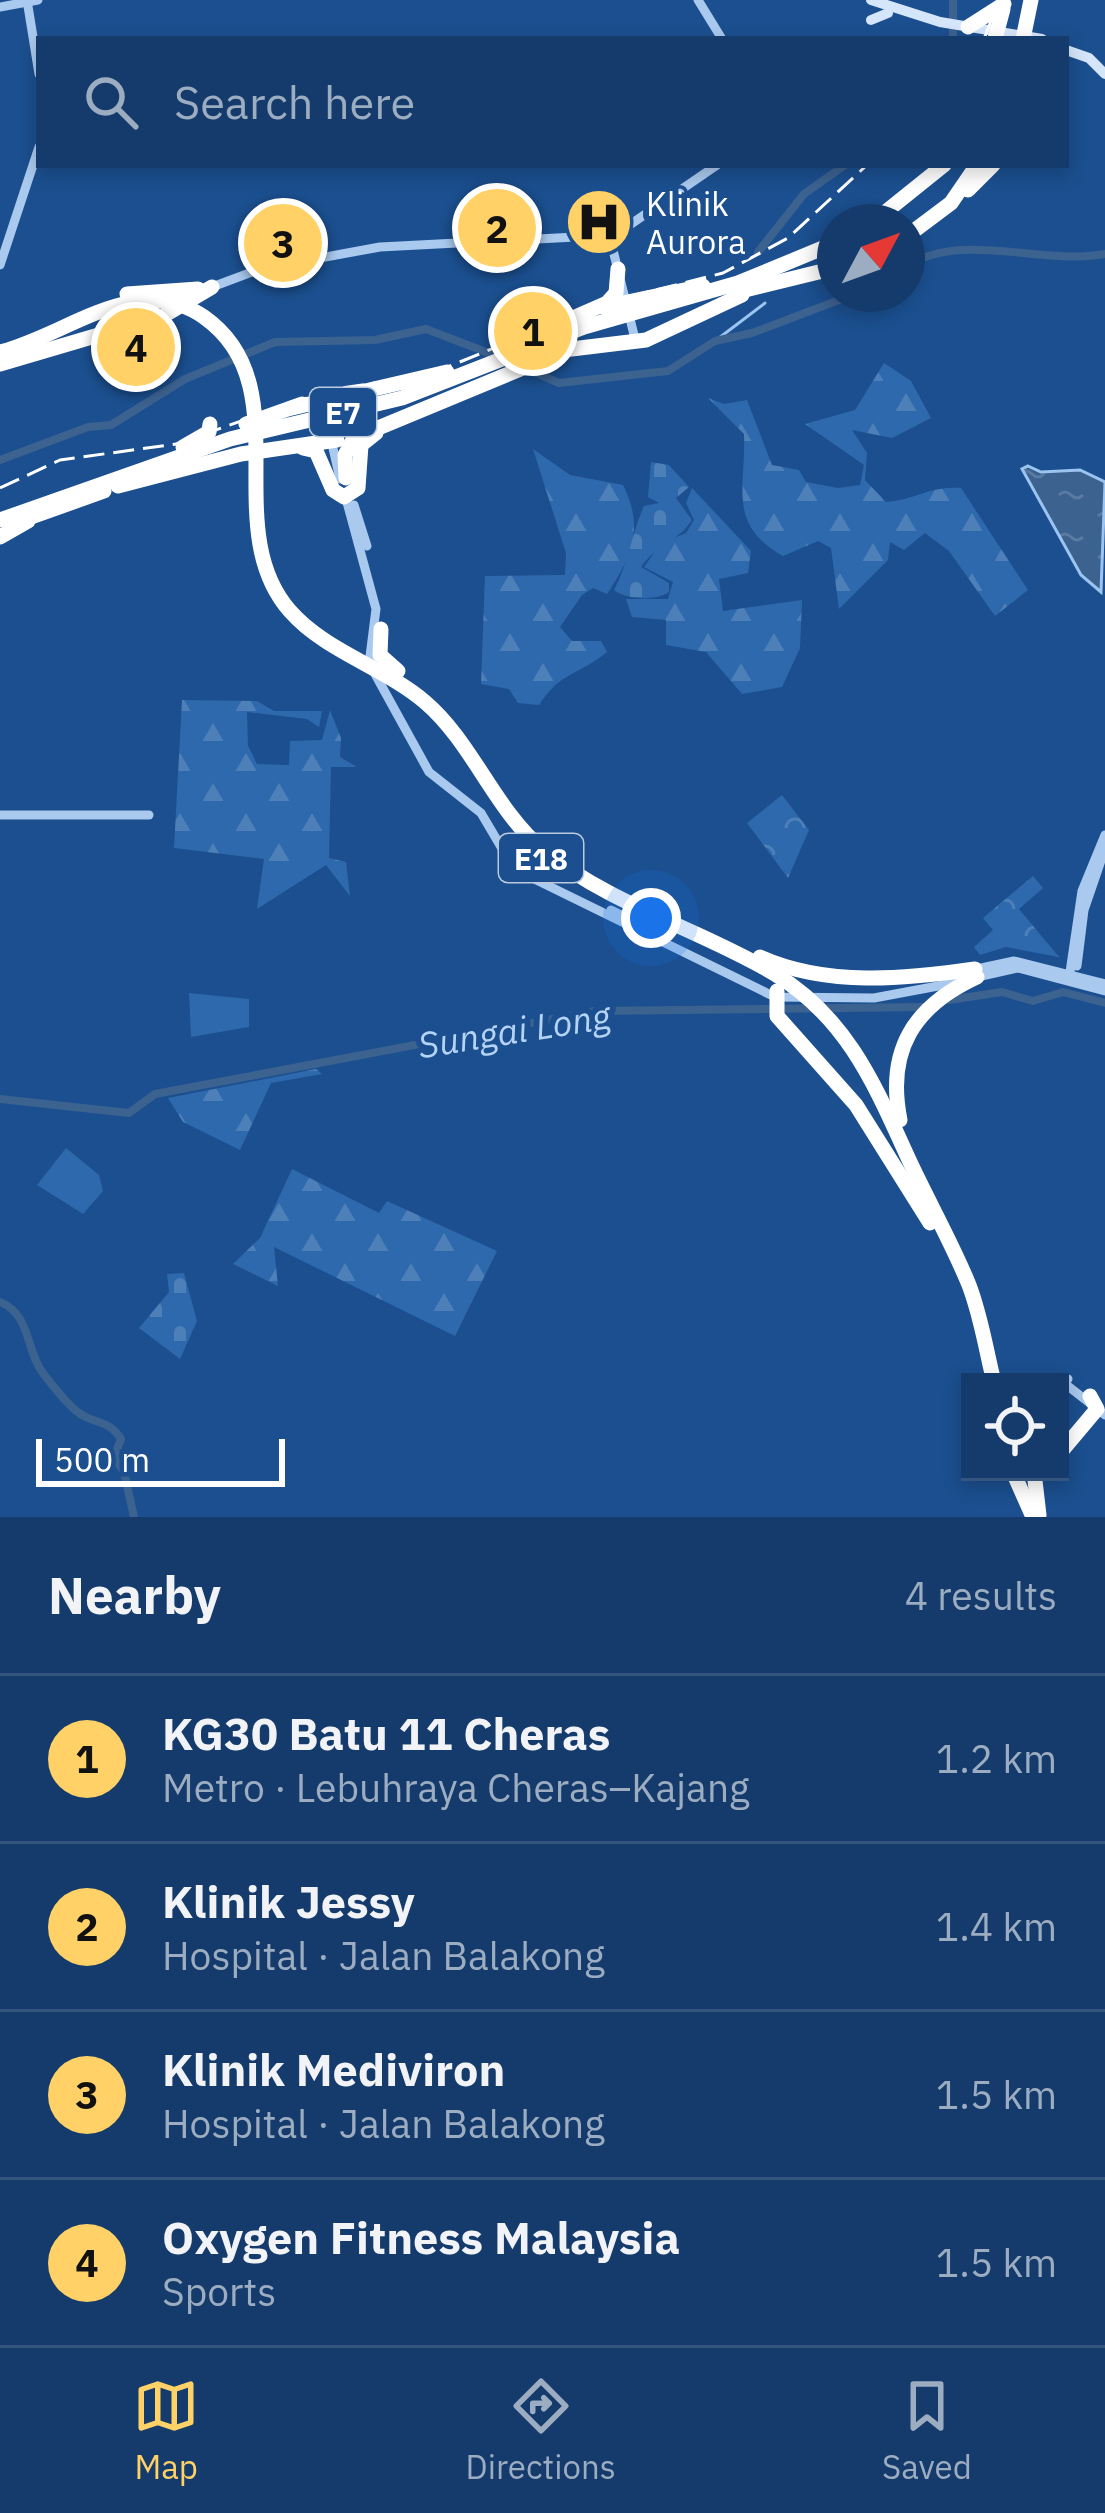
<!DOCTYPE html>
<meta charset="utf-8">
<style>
:root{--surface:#143b6b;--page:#214673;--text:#f1f3f6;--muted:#9dadc1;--line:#33557e;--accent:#ffd166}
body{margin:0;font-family:"IBM Plex Sans",sans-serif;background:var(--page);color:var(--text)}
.controls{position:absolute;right:36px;bottom:36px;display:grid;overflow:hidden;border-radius:0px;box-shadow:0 6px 18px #0003}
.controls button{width:108px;height:108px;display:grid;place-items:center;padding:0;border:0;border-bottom:3px solid var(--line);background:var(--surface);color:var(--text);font:60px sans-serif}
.compass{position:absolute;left:817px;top:204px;width:108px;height:108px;border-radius:50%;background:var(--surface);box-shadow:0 6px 18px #0003;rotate:49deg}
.scale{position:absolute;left:36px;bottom:30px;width:249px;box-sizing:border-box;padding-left:12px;border:6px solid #fff;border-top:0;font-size:33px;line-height:42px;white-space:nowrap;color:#fff;-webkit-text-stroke:9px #1b4f8f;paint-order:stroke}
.you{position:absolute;left:651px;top:918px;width:42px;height:42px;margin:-30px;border:9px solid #fff;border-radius:50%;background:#1a73e8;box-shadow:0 0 0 18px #1a73e833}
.badge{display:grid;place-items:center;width:78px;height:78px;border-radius:50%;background:var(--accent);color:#111;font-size:39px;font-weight:700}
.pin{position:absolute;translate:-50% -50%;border:6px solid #fff;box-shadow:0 3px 12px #0006}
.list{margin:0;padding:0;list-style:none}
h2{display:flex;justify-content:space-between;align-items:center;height:156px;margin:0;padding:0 48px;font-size:51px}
h2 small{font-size:39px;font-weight:400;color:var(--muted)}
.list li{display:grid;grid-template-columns:78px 1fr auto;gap:36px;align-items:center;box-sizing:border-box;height:168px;padding:0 48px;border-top:3px solid var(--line)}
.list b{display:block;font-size:45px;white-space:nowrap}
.list p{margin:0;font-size:39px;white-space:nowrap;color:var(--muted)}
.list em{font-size:39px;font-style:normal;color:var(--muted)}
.icon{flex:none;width:66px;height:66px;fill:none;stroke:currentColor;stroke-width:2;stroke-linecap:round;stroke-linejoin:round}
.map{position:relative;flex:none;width:1105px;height:1517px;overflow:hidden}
.search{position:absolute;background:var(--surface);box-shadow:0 6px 18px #0003;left:36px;right:36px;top:36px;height:132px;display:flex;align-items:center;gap:30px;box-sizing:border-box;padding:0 42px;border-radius:0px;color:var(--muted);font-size:45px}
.sheet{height:828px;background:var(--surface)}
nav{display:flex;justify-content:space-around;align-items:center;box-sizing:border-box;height:168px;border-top:3px solid var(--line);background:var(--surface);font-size:33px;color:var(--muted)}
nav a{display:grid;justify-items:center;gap:6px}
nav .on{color:var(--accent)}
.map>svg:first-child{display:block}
.green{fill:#2e69ad}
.forest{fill:url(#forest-firs)}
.cemetery{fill:url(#cemetery-stones)}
.park{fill:url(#park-crowns)}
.water{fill:url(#water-ripples);stroke:#9cc4f0;stroke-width:3}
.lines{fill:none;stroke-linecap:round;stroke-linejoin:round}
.stream{stroke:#9cc4f0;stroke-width:3}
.river{stroke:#3c6290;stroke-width:8}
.tertiary{stroke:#a9c9ee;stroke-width:9}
.secondary{stroke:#d6e6fa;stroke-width:10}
.motorway{stroke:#fff;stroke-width:15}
.rail{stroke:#fff;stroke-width:3;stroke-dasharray:21 9;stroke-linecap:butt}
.labels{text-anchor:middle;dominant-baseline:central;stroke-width:12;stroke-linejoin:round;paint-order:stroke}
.shield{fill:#1b4f8f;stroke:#bbcadd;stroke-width:3}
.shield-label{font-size:30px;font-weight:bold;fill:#fff}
.poi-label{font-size:33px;fill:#fff;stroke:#1b4f8f;text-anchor:start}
.water-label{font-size:36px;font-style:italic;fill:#b5d3f5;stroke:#1b4f8f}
</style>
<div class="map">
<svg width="1105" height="1517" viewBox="0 0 1105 1517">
<defs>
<pattern id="forest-firs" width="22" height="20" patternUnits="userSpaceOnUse" patternTransform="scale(3)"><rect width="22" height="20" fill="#2e69ad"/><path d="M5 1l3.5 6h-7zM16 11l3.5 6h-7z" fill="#4d80b9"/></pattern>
<pattern id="cemetery-stones" width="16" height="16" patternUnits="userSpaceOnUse" patternTransform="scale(3)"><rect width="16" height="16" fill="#2e69ad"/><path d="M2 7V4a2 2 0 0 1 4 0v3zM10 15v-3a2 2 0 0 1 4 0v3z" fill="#4d80b9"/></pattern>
<pattern id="park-crowns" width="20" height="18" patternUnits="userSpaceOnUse" patternTransform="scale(3)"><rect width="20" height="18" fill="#2e69ad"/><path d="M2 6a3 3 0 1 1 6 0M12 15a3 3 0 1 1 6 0" fill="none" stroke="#4d80b9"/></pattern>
<pattern id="water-ripples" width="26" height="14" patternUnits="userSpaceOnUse" patternTransform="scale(3)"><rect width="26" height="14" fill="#3c6290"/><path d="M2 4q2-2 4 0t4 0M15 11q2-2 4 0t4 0" fill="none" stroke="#597aa1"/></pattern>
</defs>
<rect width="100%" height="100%" fill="#1b4f8f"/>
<!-- green -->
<g class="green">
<path d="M189 993 249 999V1027L191 1037Z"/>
<path d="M66 1148 99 1175 103 1191 83 1214 37 1185Z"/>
</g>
<!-- forest -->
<g class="forest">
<path d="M884 363 911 381 931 418 892 438 852 430 867 453 865 480 886 502C915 500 928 486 961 488L1028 590 995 616 949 551 925 533 904 550 890 542 888 560 839 609 831 548 818 541 783 556C727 524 746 490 744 434L708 398 724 404 747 400 772 465 799 470 806 482 838 488 860 485 864 465 805 424 855 410Z"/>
<path d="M533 449 570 475 623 485C644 527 633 555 607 594L593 588 582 595 560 627 572 641H601L607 652C579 675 561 671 539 705L518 703 509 689 481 684 485 576 565 575 566 553Z"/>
<path d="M692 488 751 551 748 573 719 579 723 611 802 600 800 648 782 687 742 694 706 652 666 645V620L632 617 626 599H668L673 582 644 567 661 543 686 533 694 520 686 503Z"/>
<path d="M182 700 257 701 274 711H322L319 727 307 719 247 712 248 746 257 764 289 765 290 741 322 740 330 710 341 738 340 757 357 767H331L329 858 346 862 350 896 326 865 257 909 264 859 174 848Z"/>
<path d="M316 1069 322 1074 271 1083 240 1150 183 1122 168 1098Z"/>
<path d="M292 1169 379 1213 387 1201 497 1251 455 1336 274 1247 278 1286 233 1264 260 1238Z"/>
</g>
<!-- cemetery -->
<g class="cemetery">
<path d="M651 462 669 465 689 487 676 498 692 520C680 540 656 545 641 567L669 583V592C656 601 626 600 614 590 629 562 632 532 644 506L659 503 648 497Z"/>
<path d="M184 1273 197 1321 180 1359 139 1328 169 1292 167 1274Z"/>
</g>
<!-- park -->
<g class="park">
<path d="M782 795 809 830 788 878 747 823Z"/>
<path d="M1033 876 1043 888 1019 909 1059 957 1006 947 980 955 974 947 993 930 983 918Z"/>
</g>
<!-- water -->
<path class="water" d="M1028 466 1041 472 1080 470 1105 482 1101 592 1081 575 1022 469Z"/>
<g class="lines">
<!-- stream -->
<path class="stream" d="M715 341 765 303"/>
<!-- river -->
<g class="river">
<path d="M953 39V0"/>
<path d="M758 252 804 194 845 165"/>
<path d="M907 267C957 230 1046 266 1105 254"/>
<path d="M529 370 559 383 668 371 715 341 752 333 855 294"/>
<path d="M0 460 88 427 111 425 185 379 275 342 375 340 426 329 499 357"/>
<path d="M949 1000 1002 992 1033 1001 1063 992 1105 1003"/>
<path d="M0 1099 129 1113 155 1094 595 1011 923 1007"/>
<path d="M0 1302C31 1314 26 1352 43 1373 52 1385 70 1408 82 1415 99 1425 109 1420 121 1439L114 1457 124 1472 134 1517"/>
</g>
<!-- tertiary -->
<g class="tertiary">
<path d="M27 0 39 74"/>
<path d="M698 0 722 39"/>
<path d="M0 7 38 0"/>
<path d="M609 234 635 339"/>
<path d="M0 265 39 147"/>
<path d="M212 287 260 269 380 247 615 235 717 165"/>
<path d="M325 413 340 479"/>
<path d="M345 495 376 609 370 656 375 674 429 772 481 813 514 869 775 997 874 998 954 983"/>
<path d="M354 505 367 546"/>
<path d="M0 815H149"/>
<path d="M611 910 666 937"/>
<path d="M1077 966 1084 910 1105 849"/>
<path d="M972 970 1014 961 1105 984"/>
<path d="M977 977 1018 968 1105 991"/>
<path d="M1069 979 1082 891 1105 835"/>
<path d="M1068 1379 1064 1383 1105 1415"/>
</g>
<!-- secondary -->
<g class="secondary">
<path d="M871 0 940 22 1042 39"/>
<path d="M871 20 888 13"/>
<path d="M1066 50 1089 58 1105 74"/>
</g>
<!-- motorway -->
<g class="motorway">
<path d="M968 27 1004 4"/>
<path d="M995 39 1003 9"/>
<path d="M1023 39 1031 0"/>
<path d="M968 190 993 165"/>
<path d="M873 222 944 165"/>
<path d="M907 236 951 203 977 165"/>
<path d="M733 293 835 268"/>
<path d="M127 294 198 289"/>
<path d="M604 307 703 286"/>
<path d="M513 344 607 303 616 293 618 269"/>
<path d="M555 351 646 340 742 295"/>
<path d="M0 352C66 336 137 270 204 317 302 386 216 527 290 611 326 652 384 667 425 702 473 743 494 809 543 850 610 905 702 930 775 974 849 1019 876 1088 910 1162 929 1203 952 1243 969 1285 981 1316 986 1350 994 1382"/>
<path d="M0 364 163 316 212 287"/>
<path d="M292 408 447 372"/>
<path d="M246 424 302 404"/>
<path d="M183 447 209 432 210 424"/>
<path d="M303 448 316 451 333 490 344 497 358 488 361 445 376 433"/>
<path d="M346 478 345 455 354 438 564 351"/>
<path d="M118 486 241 454 337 440"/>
<path d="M0 520 230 439 402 398 584 327 738 283 835 243"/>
<path d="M20 521 104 491"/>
<path d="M0 537 28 521"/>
<path d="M381 629 380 655 398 671"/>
<path d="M760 957C827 987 905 979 975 969"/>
<path d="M777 991V1016L856 1105 930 1223"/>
<path d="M900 1120C886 1050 914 1006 977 977"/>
<path d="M1060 1453 1097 1409 1090 1396"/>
<path d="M1013 1472 1033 1517"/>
<path d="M1034 1472 1039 1515"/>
</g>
<!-- rail -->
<g class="rail">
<path d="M984 39 999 0"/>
<path d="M0 488 60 460 176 444 329 390 428 375 604 303 723 273 788 238 867 165"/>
</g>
</g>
<!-- icons -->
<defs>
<symbol id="hospital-disc" viewBox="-11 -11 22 22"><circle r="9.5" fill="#ffd166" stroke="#1b4f8f"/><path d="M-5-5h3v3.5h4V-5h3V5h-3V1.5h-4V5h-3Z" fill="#111"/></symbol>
</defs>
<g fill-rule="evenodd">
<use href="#hospital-disc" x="561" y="184" width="76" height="76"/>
</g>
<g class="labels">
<!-- shield labels -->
<g class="shield">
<rect x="310" y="388" width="66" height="48" rx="9"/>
<rect x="499" y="834" width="84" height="48" rx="9"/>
</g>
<g class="shield-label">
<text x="343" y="412">E7</text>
<text x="541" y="858">E18</text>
</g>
<!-- poi labels -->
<g class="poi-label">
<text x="646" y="203">Klinik<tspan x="646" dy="38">Aurora</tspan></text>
</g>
<!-- water labels -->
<g class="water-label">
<text transform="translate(514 1030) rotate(-9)">Sungai Long</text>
</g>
</g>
</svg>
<div class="controls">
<button><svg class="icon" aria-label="locate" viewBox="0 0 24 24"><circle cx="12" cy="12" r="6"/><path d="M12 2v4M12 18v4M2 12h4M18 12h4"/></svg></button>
</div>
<svg class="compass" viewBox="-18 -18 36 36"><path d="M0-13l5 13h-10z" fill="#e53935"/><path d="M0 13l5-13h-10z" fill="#9dadc1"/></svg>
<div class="scale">500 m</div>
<div class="you"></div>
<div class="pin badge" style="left:533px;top:331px">1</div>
<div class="pin badge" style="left:497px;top:228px">2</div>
<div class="pin badge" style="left:283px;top:243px">3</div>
<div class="pin badge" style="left:136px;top:347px">4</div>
<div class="search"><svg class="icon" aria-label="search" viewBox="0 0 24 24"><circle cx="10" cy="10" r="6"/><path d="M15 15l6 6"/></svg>Search here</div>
</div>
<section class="sheet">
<h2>Nearby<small>4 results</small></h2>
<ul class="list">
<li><span class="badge">1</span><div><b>KG30 Batu 11 Cheras</b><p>Metro · Lebuhraya Cheras–Kajang</p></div><em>1.2 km</em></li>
<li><span class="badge">2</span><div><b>Klinik Jessy</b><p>Hospital · Jalan Balakong</p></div><em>1.4 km</em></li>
<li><span class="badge">3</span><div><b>Klinik Mediviron</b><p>Hospital · Jalan Balakong</p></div><em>1.5 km</em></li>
<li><span class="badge">4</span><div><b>Oxygen Fitness Malaysia</b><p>Sports</p></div><em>1.5 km</em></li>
</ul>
</section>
<nav>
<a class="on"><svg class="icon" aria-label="map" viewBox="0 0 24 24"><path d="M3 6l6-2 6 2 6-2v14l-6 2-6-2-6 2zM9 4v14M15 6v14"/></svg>Map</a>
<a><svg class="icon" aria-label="directions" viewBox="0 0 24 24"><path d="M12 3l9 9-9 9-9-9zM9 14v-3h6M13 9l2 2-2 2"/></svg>Directions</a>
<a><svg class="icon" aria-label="saved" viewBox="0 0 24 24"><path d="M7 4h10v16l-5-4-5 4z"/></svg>Saved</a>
</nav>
